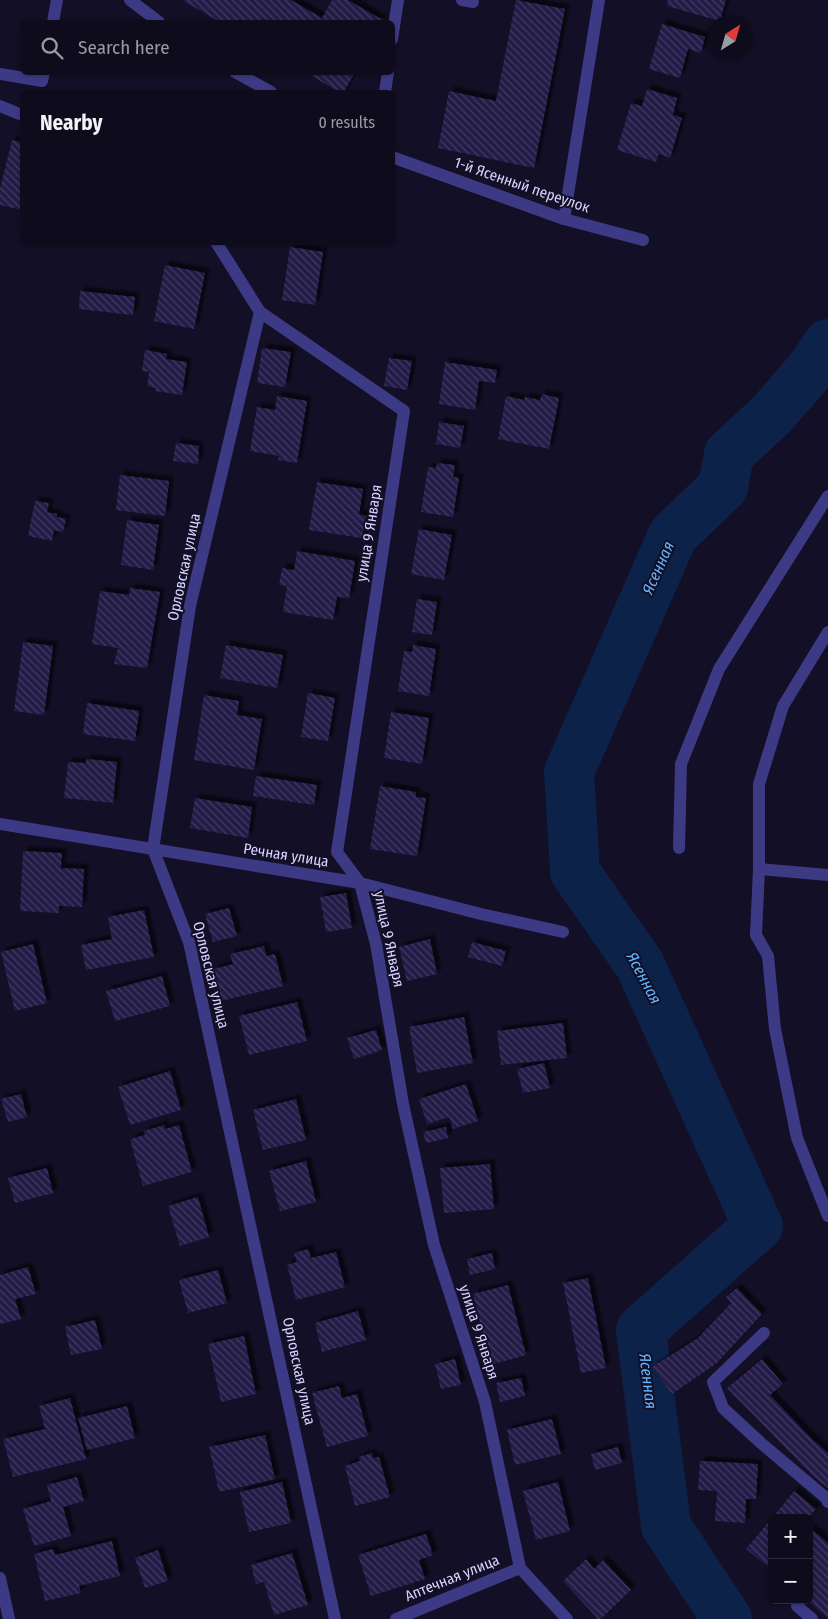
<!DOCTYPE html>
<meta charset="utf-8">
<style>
:root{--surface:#0e0b1c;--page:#1c1929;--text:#f1f3f6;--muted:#9b9ba3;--line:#2e2b3b}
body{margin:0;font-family:"Fira Sans Condensed",sans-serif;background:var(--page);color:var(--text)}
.controls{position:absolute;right:15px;bottom:15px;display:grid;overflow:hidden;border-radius:8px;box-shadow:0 1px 4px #0004}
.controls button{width:45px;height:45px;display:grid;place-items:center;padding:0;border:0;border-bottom:1px solid var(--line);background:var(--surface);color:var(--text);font:25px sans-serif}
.compass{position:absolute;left:708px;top:15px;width:45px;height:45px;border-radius:50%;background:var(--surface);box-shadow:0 1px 4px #0004;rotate:37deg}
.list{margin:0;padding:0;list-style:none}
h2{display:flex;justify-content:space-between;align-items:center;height:65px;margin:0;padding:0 20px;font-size:21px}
h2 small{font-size:16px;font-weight:400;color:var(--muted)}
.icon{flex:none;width:28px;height:28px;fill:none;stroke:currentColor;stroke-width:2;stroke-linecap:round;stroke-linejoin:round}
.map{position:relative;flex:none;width:828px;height:1619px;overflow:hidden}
.search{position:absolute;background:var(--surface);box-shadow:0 1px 4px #0004;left:20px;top:20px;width:375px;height:55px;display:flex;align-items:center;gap:12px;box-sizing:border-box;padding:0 18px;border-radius:8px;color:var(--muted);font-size:19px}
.panel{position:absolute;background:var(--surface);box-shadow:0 1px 4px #0004;left:20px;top:90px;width:375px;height:155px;border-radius:8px}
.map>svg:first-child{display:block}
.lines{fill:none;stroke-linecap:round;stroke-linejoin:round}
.river{stroke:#0c2248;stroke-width:50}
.building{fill:url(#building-back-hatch);filter:url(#shadow)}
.minor{stroke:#3d3a85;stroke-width:12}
.labels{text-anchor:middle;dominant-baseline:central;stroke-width:4;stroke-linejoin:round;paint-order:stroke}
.street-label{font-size:15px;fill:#d9d4ff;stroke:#130f26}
.water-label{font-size:16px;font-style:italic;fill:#62b6ff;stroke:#130f26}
</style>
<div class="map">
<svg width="828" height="1619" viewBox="0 0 828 1619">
<defs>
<pattern id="building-back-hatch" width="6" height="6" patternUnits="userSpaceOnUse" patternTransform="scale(1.25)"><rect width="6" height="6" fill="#241b47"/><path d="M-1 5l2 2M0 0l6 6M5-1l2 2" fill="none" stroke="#433b63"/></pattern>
<filter id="shadow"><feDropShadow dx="4.5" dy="-4.5" stdDeviation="1" flood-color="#0009"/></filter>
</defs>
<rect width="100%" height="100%" fill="#130f26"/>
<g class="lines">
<!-- river -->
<path class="river" d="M727 1619 666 1526 641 1330 758 1226 640 965 575 872 569 772 673 535 723 487 729 454 772 414 812 368 828 344"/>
</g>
<!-- building -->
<g class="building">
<path d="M182 0H291L322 18 332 0H348L386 22H220Z"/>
<path d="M516 0 565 9 534 168 438 148 449 91 496 101Z"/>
<path d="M668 0H726L720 21 667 6Z"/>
<path d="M662 24 705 37 701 53 688 49 680 78 649 69Z"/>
<path d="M305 72H355L344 92H339Z"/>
<path d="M647 89 677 98 673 115 682 118 670 158 659 154 656 162 617 150 631 103 642 106Z"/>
<path d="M12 140 22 142V210L0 205V189Z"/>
<path d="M290 247 323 252 315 305 282 300Z"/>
<path d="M165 265 205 273 194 329 154 321Z"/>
<path d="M80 291 135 297 133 315 79 309Z"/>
<path d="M262 348 291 352 285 387 257 383Z"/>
<path d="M145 350 167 354 166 359 187 362 182 395 155 391 156 388 147 386 149 372 142 371Z"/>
<path d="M389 358 412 361 407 390 384 386Z"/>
<path d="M445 362 497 370 495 383 479 381 475 410 439 404Z"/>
<path d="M542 394 559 398 549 449 498 439 506 396 524 400 525 397 540 400Z"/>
<path d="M277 396 307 401 297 463 278 460 279 456 250 451 257 407 275 410Z"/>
<path d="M439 422 464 426 460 448 436 444Z"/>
<path d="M176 443 199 446 198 464 173 461Z"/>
<path d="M437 463 455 465 453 477 459 478 453 517 421 512 428 467 436 468Z"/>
<path d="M120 475 169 481 165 516 116 510Z"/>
<path d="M317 482 363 489 359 514 366 516 362 538 309 530Z"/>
<path d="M35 501 49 503 47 512 57 514V517L66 519 63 532 54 530 52 541 28 536Z"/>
<path d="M127 520 159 525 153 570 121 565Z"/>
<path d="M419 529 452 535 444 580 411 574Z"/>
<path d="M297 551 355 561 349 598 337 597 333 620 283 612 287 586 279 585 282 568 294 570Z"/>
<path d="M130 588 160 592 147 668 114 664 118 648 92 644 100 591 129 595Z"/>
<path d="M417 599 437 602 432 635 412 632Z"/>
<path d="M23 642 53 646 44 715 14 711Z"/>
<path d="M226 645 283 655 277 688 220 678Z"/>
<path d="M413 645 436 649 429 696 398 691 404 651 412 652Z"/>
<path d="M308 693 335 698 328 741 301 737Z"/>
<path d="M204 695 239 701 237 715 262 719 254 770 194 760Z"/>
<path d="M87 703 139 711 135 741 83 734Z"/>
<path d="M391 712 429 718 422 764 384 758Z"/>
<path d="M86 759 117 762 113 803 64 798 68 762 86 763Z"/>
<path d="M256 776 317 785 314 805 253 796Z"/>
<path d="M380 786 416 792V797L426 798 417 856 370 849Z"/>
<path d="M195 798 252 807 248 838 190 828Z"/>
<path d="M23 851 62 853 61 868 84 869 82 907 59 906V913L20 911Z"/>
<path d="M346 893 352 928 326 932 320 897Z"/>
<path d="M229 908 237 936 213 942 205 914Z"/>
<path d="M144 910 154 957 86 970 81 945 112 939 108 917Z"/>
<path d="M430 939 437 974 407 981 399 947Z"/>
<path d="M472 942 506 951 502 966 468 957Z"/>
<path d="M33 944 47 1003 15 1011 1 952Z"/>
<path d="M264 946 266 956 275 954 283 986 221 1001 214 969 233 964 230 954Z"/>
<path d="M162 976 170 1006 115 1021 106 991Z"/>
<path d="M297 1002 307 1041 249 1055 239 1016Z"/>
<path d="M464 1017 473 1063 417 1073 409 1027Z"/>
<path d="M563 1023 567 1058 501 1065 497 1031Z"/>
<path d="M376 1030 382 1050 354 1059 347 1038Z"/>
<path d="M544 1063 550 1088 523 1093 517 1069Z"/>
<path d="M170 1071 181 1110 130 1125 118 1087Z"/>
<path d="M466 1084 478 1121 453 1129 449 1117 427 1124 419 1099Z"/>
<path d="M21 1094 27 1117 8 1122 1 1099Z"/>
<path d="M296 1099 306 1140 263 1150 253 1110Z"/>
<path d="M164 1125 165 1129 179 1125 192 1172 143 1186 130 1139 145 1135 144 1131Z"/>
<path d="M446 1127 448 1138 426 1143 423 1132Z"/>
<path d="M306 1161 316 1202 280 1211 269 1171Z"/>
<path d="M490 1164 494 1209 444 1213 440 1168Z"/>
<path d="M47 1168 53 1193 15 1203 8 1178Z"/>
<path d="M198 1197 209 1237 180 1246 168 1206Z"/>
<path d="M308 1249 311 1258 336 1252 345 1287 296 1300 287 1265 297 1262 294 1253Z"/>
<path d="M492 1253 495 1269 470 1275 467 1259Z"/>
<path d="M28 1267 36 1294 15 1299 21 1319 0 1324V1275Z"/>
<path d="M218 1270 227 1303 188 1313 179 1280Z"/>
<path d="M588 1278 606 1368 581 1373 563 1283Z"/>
<path d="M508 1285 526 1355 491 1365 473 1294Z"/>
<path d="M737 1288 762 1314 717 1363 672 1394 652 1367 698 1338 731 1303 726 1297Z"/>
<path d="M358 1311 366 1340 322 1352 315 1323Z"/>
<path d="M95 1320 102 1349 71 1355 65 1327Z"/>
<path d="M244 1336 256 1394 221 1402 208 1344Z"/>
<path d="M455 1359 461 1385 441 1389 435 1364Z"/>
<path d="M762 1359 783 1384 770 1395 811 1438 828 1453V1488L813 1476 727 1388Z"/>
<path d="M521 1378 525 1396 500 1402 496 1383Z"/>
<path d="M339 1386 342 1398 357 1394 368 1436 327 1447 312 1393Z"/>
<path d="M70 1398 86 1459 13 1477 3 1439 45 1429 39 1406Z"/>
<path d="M127 1406 135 1438 87 1450 78 1418Z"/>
<path d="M552 1419 561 1454 515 1465 507 1430Z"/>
<path d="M265 1435 275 1479 219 1492 209 1447Z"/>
<path d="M618 1447 622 1463 595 1470 591 1454Z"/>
<path d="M372 1453 373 1458 379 1457 390 1497 355 1506 345 1466 360 1461 359 1457Z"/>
<path d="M700 1461 758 1464 756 1499H746L745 1523 715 1521 717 1491 698 1490Z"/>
<path d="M77 1477 84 1501 63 1507 71 1536 34 1546 23 1509 51 1501 47 1485Z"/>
<path d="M282 1482 291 1523 249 1532 240 1492Z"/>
<path d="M558 1482 570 1531 536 1540 523 1491Z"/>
<path d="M794 1491 816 1509 808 1518H772Z"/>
<path d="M772 1518V1570L746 1549Z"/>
<path d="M809 1527 828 1543V1618L807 1600H809Z"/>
<path d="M426 1534 433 1555 419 1560 425 1579 371 1596 358 1555Z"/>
<path d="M112 1541 120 1576 79 1586 81 1593 45 1601 34 1554 53 1549 55 1555Z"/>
<path d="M158 1550 168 1581 145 1588 135 1558Z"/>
<path d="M292 1553 308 1605 274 1615 264 1582 256 1584 251 1565Z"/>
<path d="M586 1559 594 1569 603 1560 631 1590 601 1619H598L563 1581Z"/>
</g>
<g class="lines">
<!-- minor -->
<g class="minor">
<path d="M130 0 159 22"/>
<path d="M462 0 473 2"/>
<path d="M53 22 57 0"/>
<path d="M392 39 398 0"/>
<path d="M235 72 271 92"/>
<path d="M0 74 42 81 44 72"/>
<path d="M385 92 388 72"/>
<path d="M0 106 22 115"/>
<path d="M392 157 564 219 643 240"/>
<path d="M564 219 599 0"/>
<path d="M216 242 260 312 404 411 337 852 360 883 376 944 403 1104 434 1245 485 1402 520 1568 567 1619"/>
<path d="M260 312 190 606 153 849 189 942 335 1619"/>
<path d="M828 632 783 706 759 784V869L756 935 768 956 775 1029 797 1138 828 1216"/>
<path d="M0 824 360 883 481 914 563 932"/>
<path d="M679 848 681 764 719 669 828 496"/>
<path d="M759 869 828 875"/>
<path d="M764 1333 713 1382 723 1408 761 1443 826 1498 828 1502"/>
<path d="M0 1578 9 1619"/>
<path d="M797 1606 812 1619"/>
<path d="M396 1619 520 1568"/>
</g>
</g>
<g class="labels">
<!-- street labels -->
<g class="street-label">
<text transform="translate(522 185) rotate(19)">1-й Ясенный переулок</text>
<text transform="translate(369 533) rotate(-81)">улица 9 Января</text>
<text transform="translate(184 567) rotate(-78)">Орловская улица</text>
<text transform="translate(286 855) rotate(9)">Речная улица</text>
<text transform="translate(389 939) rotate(78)">улица 9 Января</text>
<text transform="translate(211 975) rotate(76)">Орловская улица</text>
<text transform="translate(479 1332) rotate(72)">улица 9 Января</text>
<text transform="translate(299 1371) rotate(78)">Орловская улица</text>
<text transform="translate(452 1578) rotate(-22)">Аптечная улица</text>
</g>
<!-- water labels -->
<g class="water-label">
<text transform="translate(658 568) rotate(-66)">Ясенная</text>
<text transform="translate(644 978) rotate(62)">Ясенная</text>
<text transform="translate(648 1381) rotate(83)">Ясенная</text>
</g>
</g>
</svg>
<div class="controls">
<button>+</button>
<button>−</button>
</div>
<svg class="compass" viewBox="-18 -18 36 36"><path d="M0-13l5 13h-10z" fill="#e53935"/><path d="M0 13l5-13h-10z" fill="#9b9ba3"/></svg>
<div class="search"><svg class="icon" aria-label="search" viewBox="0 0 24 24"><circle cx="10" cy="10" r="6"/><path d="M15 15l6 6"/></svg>Search here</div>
<section class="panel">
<h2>Nearby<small>0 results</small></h2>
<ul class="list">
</ul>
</section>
</div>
